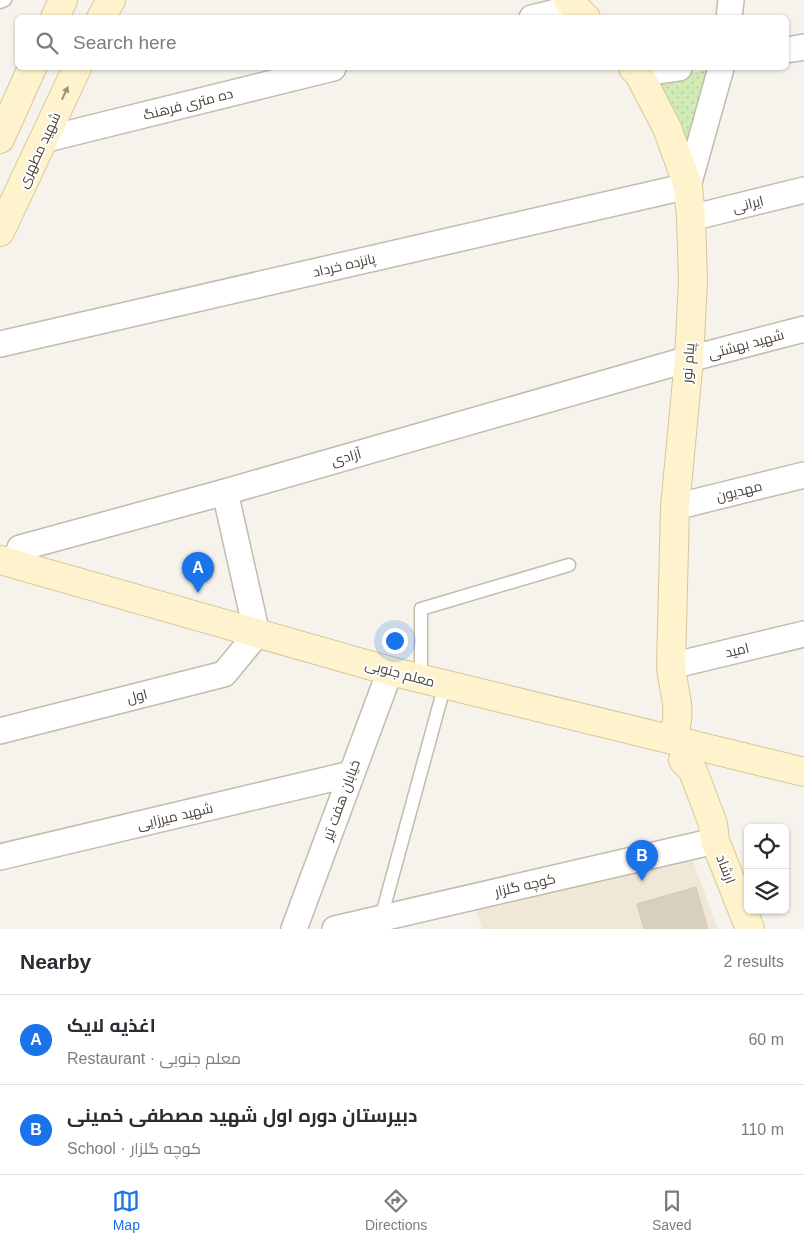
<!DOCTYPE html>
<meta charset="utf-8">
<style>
:root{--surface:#fff;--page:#f7f7f7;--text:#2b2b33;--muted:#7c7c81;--line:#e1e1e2;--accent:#1a73e8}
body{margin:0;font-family:Arial,Cairo,sans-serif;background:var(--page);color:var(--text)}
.controls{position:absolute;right:15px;bottom:15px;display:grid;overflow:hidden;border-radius:8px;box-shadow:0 1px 4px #0004}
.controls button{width:45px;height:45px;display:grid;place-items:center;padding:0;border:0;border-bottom:1px solid var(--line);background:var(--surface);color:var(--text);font:25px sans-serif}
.you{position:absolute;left:394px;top:640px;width:18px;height:18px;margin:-12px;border:4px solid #fff;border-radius:50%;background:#1a73e8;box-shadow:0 0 0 8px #1a73e833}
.badge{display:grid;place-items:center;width:32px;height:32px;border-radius:50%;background:var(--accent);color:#fff;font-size:16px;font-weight:700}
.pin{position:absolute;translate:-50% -41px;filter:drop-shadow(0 1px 2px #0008)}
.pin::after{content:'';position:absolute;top:26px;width:18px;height:15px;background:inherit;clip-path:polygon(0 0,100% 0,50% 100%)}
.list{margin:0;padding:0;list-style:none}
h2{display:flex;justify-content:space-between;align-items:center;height:65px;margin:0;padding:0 20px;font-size:21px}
h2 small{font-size:16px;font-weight:400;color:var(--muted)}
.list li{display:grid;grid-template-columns:32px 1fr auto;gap:15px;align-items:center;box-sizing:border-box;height:90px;padding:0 20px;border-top:1px solid var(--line)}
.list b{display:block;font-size:19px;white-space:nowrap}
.list p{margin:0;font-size:16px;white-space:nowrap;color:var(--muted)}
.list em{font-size:16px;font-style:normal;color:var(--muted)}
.icon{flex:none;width:28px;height:28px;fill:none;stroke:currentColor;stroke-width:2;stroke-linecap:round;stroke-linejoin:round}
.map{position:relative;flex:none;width:804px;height:929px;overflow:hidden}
.search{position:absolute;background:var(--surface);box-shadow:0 1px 4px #0004;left:15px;right:15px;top:15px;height:55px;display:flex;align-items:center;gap:12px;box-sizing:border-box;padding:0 18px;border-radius:8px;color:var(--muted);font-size:19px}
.sheet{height:245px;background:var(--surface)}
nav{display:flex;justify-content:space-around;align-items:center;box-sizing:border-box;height:70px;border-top:1px solid var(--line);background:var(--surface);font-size:14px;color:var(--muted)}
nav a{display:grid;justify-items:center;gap:2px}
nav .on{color:var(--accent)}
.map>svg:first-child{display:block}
.education{fill:#efe8d6}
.grass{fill:url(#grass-dots)}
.building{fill:#d8cfc1;stroke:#d3c7b4}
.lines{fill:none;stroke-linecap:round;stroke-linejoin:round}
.service-casing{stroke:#c2bbae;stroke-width:15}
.minor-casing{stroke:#c2bbae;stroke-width:28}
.secondary-casing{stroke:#d6c79b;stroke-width:30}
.service{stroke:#fff;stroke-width:12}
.minor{stroke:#fff;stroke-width:25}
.secondary{stroke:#fff3cd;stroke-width:28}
.oneway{fill:#9c937c}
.labels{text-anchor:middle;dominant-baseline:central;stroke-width:4;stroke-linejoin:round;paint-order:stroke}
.street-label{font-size:14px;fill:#4b4439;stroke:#fff}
</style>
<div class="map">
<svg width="804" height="929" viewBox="0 0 804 929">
<defs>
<pattern id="grass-dots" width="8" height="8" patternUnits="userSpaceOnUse" patternTransform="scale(1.25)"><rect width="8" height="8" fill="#d2eab5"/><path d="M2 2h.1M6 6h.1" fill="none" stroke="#b6ca9c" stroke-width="1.8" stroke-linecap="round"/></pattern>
</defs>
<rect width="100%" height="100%" fill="#f6f3ec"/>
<!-- education -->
<path class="education" d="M690 853 718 929H482L476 910Z"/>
<!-- grass -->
<path class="grass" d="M714 69 687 164 651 80Z"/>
<!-- building -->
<path class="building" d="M696 887 708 929H644L637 904Z"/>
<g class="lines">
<defs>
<g id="service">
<path d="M0 2 5 0"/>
<path d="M421 679V609L569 565"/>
<path d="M381 918 445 684"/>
</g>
<g id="minor">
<path d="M532 18 576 7"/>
<path d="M729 18 731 0"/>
<path d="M786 50 804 47"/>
<path d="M639 74 679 68"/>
<path d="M43 140 333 68"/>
<path d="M691 218 804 190"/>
<path d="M0 344 688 186 721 68"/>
<path d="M675 507 804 475"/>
<path d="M13 564 20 548 225 492 689 359 804 329"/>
<path d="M671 666 804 634"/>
<path d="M0 731 224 674 257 634 225 492"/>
<path d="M0 857 351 774"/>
<path d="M294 929 390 671"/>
<path d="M335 929 715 841"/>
</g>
<g id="secondary">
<path d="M568 0 586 18"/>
<path d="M55 18 63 0"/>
<path d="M101 18 111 0"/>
<path d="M633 68 639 74 667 128 688 186 691 218 693 281 689 359 675 507 671 666C672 686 682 707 675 729"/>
<path d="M0 139 32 68"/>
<path d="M0 232 77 68"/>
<path d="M0 560 390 671 804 772"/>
<path d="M683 760 693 771 713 824 715 841 750 929"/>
</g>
</defs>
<!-- service casing -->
<use href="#service" class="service-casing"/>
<!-- minor casing -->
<use href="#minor" class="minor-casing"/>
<!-- secondary casing -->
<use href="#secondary" class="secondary-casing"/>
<!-- service -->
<use href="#service" class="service"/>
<!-- minor -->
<use href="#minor" class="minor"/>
<!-- secondary -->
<use href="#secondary" class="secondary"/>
</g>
<!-- one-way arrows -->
<defs><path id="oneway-solid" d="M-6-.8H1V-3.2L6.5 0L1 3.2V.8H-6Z" transform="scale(1.25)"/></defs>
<use class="oneway" href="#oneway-solid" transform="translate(65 93) rotate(-65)"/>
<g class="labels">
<!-- street labels -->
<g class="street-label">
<text transform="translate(188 104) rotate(-14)">ده متری فرهنگ</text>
<text transform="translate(39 150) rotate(-65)">شهید مطهری</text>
<text transform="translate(748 204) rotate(-14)">ایرانی</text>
<text transform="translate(344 265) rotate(-13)">پانزده خرداد</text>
<text transform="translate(746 344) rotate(-15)">شهید بهشتی</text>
<text transform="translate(688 363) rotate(-86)">پیام نور</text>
<text transform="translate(346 457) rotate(-16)">آزادی</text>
<text transform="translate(739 491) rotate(-14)">مهدیون</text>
<text transform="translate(737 650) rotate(-13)">امید</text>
<text transform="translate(400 673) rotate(15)">معلم جنوبی</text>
<text transform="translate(137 696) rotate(-14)">اول</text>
<text transform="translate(341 800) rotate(-70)">خیابان هفت تیر</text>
<text transform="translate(175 816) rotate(-13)">شهید میرزایی</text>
<text transform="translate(726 869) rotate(69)">ارشاد</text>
<text transform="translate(525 885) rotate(-13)">کوچه گلزار</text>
</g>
</g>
</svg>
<div class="controls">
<button><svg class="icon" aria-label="locate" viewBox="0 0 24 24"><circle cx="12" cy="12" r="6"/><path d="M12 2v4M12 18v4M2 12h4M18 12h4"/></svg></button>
<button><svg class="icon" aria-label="layers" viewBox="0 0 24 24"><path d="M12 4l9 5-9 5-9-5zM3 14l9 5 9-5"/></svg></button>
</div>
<div class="you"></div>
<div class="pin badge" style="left:198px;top:593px">A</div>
<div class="pin badge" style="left:642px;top:881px">B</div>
<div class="search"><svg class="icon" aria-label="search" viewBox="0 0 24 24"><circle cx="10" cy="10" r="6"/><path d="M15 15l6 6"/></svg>Search here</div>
</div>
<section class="sheet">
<h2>Nearby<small>2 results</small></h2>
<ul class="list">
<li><span class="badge">A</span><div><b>اغذیه لایک</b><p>Restaurant · معلم جنوبی</p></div><em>60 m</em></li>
<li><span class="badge">B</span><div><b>دبیرستان دوره اول شهید مصطفی خمینی</b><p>School · کوچه گلزار</p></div><em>110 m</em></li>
</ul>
</section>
<nav>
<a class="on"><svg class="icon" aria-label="map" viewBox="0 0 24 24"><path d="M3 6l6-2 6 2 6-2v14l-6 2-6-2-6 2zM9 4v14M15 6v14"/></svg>Map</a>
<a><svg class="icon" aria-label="directions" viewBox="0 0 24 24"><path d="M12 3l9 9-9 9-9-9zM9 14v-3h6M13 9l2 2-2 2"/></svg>Directions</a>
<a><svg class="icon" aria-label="saved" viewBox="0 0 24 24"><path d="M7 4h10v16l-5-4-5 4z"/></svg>Saved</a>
</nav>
